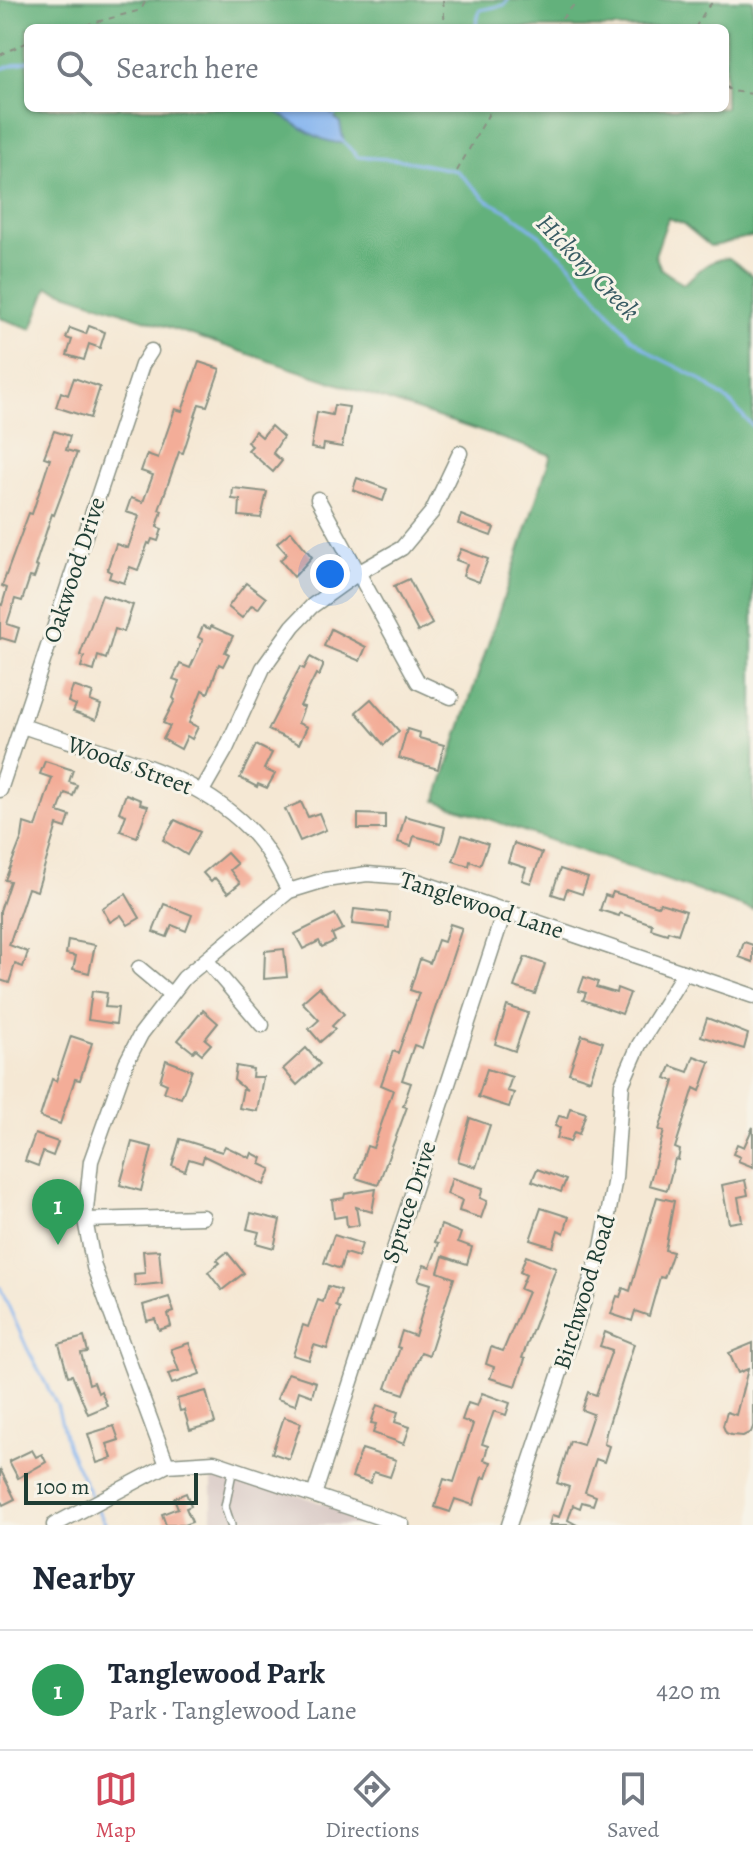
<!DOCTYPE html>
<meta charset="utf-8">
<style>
:root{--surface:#fff;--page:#f2f2f3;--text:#1f2937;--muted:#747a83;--line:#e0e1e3;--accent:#d1495b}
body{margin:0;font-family:Alegreya,serif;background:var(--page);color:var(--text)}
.scale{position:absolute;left:24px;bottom:20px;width:174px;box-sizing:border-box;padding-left:8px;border:4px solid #1f3d34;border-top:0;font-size:22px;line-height:28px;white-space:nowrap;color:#1f3d34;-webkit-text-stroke:6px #f7f3e8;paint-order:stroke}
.you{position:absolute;left:330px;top:574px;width:28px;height:28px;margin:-20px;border:6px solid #fff;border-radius:50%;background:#1a73e8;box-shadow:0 0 0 12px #1a73e833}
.badge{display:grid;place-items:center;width:52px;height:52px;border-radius:50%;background:var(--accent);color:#fff;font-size:26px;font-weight:700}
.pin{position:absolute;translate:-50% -66px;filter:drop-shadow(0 2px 4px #0008)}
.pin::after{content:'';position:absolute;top:42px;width:28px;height:24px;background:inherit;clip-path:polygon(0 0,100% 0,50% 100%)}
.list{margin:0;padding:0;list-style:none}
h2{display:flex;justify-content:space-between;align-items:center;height:104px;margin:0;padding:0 32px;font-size:34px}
h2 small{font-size:26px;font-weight:400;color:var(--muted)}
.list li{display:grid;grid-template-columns:52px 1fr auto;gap:24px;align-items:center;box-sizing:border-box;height:120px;padding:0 32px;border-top:2px solid var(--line)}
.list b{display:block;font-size:30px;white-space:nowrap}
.list p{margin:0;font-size:26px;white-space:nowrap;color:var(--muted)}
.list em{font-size:26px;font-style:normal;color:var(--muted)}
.icon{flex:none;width:44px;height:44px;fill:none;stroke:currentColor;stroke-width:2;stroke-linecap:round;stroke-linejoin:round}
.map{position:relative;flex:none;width:753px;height:1525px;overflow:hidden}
.search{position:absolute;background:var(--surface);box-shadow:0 2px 6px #0004;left:24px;right:24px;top:24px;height:88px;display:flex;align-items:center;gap:20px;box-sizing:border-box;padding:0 28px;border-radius:12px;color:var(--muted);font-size:30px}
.sheet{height:224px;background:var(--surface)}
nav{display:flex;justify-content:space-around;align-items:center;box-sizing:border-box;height:112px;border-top:2px solid var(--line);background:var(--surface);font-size:22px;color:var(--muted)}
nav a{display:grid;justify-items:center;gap:4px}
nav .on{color:var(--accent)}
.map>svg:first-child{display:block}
.industrial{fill:#d1bfbd}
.forest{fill:#64b17b;stroke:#427758;stroke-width:2;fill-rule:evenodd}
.water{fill:#84b4ef;stroke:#527892;stroke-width:2}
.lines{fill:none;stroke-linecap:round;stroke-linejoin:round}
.stream{stroke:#84b4ef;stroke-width:3}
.building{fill:#f3ad98}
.service-casing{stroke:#8a9284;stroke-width:10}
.minor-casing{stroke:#8a9284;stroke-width:17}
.path{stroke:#8a9284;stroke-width:2;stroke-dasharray:6 6;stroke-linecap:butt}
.service{stroke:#fff;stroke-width:7}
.minor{stroke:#fff;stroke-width:14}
.labels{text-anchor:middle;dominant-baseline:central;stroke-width:6;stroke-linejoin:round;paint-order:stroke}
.street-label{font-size:24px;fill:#1f3d34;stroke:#f7f3e8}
.water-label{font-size:26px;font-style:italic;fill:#385b63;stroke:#f7f3e8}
</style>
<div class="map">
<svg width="753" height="1525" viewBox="0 0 753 1525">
<rect width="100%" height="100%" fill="#f7f3e8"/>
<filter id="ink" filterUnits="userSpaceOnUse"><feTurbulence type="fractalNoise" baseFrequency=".0125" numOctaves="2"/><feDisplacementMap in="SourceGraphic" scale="16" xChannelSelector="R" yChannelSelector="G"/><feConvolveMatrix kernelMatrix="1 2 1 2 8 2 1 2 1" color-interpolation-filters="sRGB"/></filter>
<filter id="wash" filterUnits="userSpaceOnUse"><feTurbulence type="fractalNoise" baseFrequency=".006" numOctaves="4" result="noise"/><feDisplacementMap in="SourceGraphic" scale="32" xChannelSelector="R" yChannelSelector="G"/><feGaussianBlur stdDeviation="1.8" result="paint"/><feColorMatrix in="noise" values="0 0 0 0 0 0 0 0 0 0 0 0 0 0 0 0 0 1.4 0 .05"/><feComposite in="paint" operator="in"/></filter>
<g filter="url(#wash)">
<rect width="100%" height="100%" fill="#f5e8d4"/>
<!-- industrial -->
<path class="industrial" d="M212 1466 387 1525H212Z"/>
<!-- forest -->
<path class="forest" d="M0 0H753V237C738 237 728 245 710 246L682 223 668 218 655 255 661 269 683 284C701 271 705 260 729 258L753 276V910L436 801 551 455 48 287 32 329 0 318ZM28 28H725V108H326L340 123 323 138 270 108H28Z"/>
<!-- water -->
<path class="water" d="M270 108H326L340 123 344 143C320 145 291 120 270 108Z"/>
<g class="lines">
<!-- stream -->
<g class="stream">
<path d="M475 28 480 10 504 5 508 0"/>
<path d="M0 69 28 61"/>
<path d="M333 117 338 110 345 108"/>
<path d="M342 140 358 157 402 160 457 171 488 201 509 212 541 236 546 243 566 260 631 338 655 356 697 377 732 404 753 427"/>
<path d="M0 1287 27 1348 57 1405 68 1448 93 1500"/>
<path d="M96 1507 106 1525"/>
</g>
</g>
<g id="blocks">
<!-- building -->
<g class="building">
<path d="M89 326 105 332 100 348 89 344 84 360 67 355 72 340 66 338 70 328 86 334Z"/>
<path d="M199 362 220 369 207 406 199 404 183 453 179 452 159 510 162 511 157 527 162 529 158 541 152 539 150 544 148 543 138 570 130 567 124 583 109 578 111 572 107 570 116 544 128 548 139 516 126 512 131 498 143 502 153 475 141 471 147 454 158 458 175 409 182 411Z"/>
<path d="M74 378 100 387 90 418 56 407 61 392 68 395Z"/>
<path d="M334 405 349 407 342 447 324 444 323 450 311 448 317 412 332 415Z"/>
<path d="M271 426 283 437 273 453 282 461 273 472 248 450 252 446 247 442 255 431 262 437Z"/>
<path d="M54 431 70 436 66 450 77 453 54 515 52 514 35 566 38 567 34 578 30 577 22 601 15 599 7 624 19 628 15 642 2 638 0 639V604L2 605 7 588 2 586 29 513 32 514 50 459 44 457Z"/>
<path d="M357 478 387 489 383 501 353 490Z"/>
<path d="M233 488 267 492 261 518 239 516 240 500 232 499Z"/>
<path d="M461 515 494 528 491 536 458 524Z"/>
<path d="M291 531 312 557 294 577 280 560 287 554 277 543Z"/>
<path d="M461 549 488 559 479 582 463 576 467 564 456 560Z"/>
<path d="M409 579 432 624 418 632 394 586Z"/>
<path d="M246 583 266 598 258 609 252 605 242 618 228 607Z"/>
<path d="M102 595 133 605 124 632 115 629 106 659 98 656 94 671 81 667 84 657 80 655Z"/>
<path d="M203 626 210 629 211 626 233 636 225 652 229 654 223 666 219 664 208 693 202 690 189 723 198 727 192 739 187 736 181 749 163 739 170 726 163 723 175 700 173 698 179 681 173 679 180 664 190 668 203 640 198 637Z"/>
<path d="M331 629 366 647 360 661 324 646Z"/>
<path d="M310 657 323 664V667L319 676 316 674 300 706 304 707 298 723 307 727 299 744 268 730 300 667 304 669Z"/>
<path d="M73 686 93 693 90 701 101 705 96 720 73 712 76 705 68 702Z"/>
<path d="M371 699 399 731 384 745 356 712Z"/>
<path d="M407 729 420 733 419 738 444 745 438 769 399 758Z"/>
<path d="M256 745 272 753 264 769 275 774 267 788 258 784 257 787 240 778Z"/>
<path d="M45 761 73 770 69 782 77 785 73 796 65 793 58 812 70 816 66 828 57 825 37 891 28 888 9 945 28 952 23 967 15 964 9 983 0 980V911L10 881 5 880 22 837 24 823 36 827 52 778 40 774Z"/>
<path d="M126 794 141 800 140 804 148 806 137 837 120 831 126 815 119 812Z"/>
<path d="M301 802 308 817 319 813 326 830 300 841 285 809Z"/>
<path d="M358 814 385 815V829H358Z"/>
<path d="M405 816 445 827 441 843 414 836 411 846 398 842Z"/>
<path d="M175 820 200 832 187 855 163 840Z"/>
<path d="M462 835 488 844 480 865 470 861 469 866 453 861Z"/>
<path d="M514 843 542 853 531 883 522 880 526 868 508 862Z"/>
<path d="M227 853 237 864 230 870 240 883 228 893 215 878 211 882 203 873Z"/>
<path d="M560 869 588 878 582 894 567 889 564 898 552 894Z"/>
<path d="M613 892 658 906 660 903 686 911 678 934 668 931 667 934 651 929 652 924 620 913 619 916 600 910 605 895 611 897Z"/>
<path d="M126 894 140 918 128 925 121 915 110 922 102 908Z"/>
<path d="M164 904 192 915 186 931 172 925 167 937 153 932Z"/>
<path d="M354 909 390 913 389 928 352 924Z"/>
<path d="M335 914 343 929 332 934 335 941 322 947 319 941 303 949 295 934Z"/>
<path d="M450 924 462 928 422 1048 414 1045 402 1080 411 1083 403 1106 407 1107 378 1185 356 1178 367 1146 373 1148 393 1090 381 1085 393 1051 398 1053 419 993 410 990 420 959 430 963 438 940 444 942Z"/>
<path d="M68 940 95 945 89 973 73 969 76 956 66 954Z"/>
<path d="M744 942 753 945V962L739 957Z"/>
<path d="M284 949 287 977 264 979 265 951Z"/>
<path d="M525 957 545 964 535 994 514 987Z"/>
<path d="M584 977 598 982 596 987 616 993 617 988 630 993 622 1014 583 1000 586 993 579 991Z"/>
<path d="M319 987 344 1014 332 1026 335 1029 320 1042 309 1029 319 1020 302 1002Z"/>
<path d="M92 991 107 993 105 1007 118 1008 116 1024 88 1020Z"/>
<path d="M507 1006 528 1013 515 1051 495 1044Z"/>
<path d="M203 1010 218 1023 205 1039 211 1044 202 1054 196 1049 193 1052 178 1040Z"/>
<path d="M707 1018 748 1034 744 1049 701 1036Z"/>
<path d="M582 1035 603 1042 590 1080 569 1073Z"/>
<path d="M71 1036 92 1043 80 1080 75 1079 60 1124 40 1117 52 1079 56 1081Z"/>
<path d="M306 1048 320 1064 297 1085 283 1069Z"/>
<path d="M694 1056 710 1062 700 1091 694 1088 675 1148 680 1150 678 1160 675 1159 667 1190 649 1185 664 1131 659 1130 674 1081 666 1078 671 1066 688 1072Z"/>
<path d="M166 1060 192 1070 181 1098 164 1092 167 1084 160 1081Z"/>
<path d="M236 1066 253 1069 252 1077H263L257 1111 239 1108 243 1089 247 1091 234 1080Z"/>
<path d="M487 1069 512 1077 507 1091 514 1093 509 1107 478 1097Z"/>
<path d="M570 1108 586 1113 579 1134 574 1132 570 1142 557 1138 560 1128 555 1126 559 1116 567 1118Z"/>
<path d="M470 1118 490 1125 476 1167 458 1161Z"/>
<path d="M753 1127V1167L738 1161 740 1157 733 1154 737 1144 744 1147Z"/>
<path d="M35 1134 58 1142 53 1156 43 1152 38 1166 25 1161Z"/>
<path d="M180 1139 222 1152 225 1146 250 1158 252 1153 262 1158 260 1164 271 1169 264 1185 204 1156 202 1163 189 1159 185 1171 172 1166Z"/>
<path d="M132 1142 152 1147 141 1191 120 1185Z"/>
<path d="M537 1169 566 1180 561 1192 532 1181Z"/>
<path d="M452 1178 483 1188 480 1198 487 1201 481 1218 459 1211 462 1200 447 1194Z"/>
<path d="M745 1180 748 1195 738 1197 742 1221 729 1223 722 1185Z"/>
<path d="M376 1189 372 1212 356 1207 359 1225 347 1227 346 1216 334 1218 332 1200 344 1198 345 1194Z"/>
<path d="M657 1197 674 1201 665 1250 673 1252 664 1278 660 1277 649 1316 635 1311 632 1321 611 1314 617 1296 620 1297 623 1288 630 1291Z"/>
<path d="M541 1208 569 1217 564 1233 558 1230 553 1247 530 1240Z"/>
<path d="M251 1213 280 1220 274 1248 256 1243 259 1232 247 1229Z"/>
<path d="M441 1225 461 1233 458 1242 472 1247 467 1264 443 1256 438 1272 454 1278 429 1355 421 1352 404 1394 386 1388 400 1348 397 1347 402 1331 415 1336 431 1284 418 1280 424 1265 430 1267 439 1243 435 1242Z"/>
<path d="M334 1235 362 1244 358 1257 345 1253 340 1269 324 1263Z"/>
<path d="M159 1250 162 1283 135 1286 134 1274 145 1273 143 1251Z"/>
<path d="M227 1252 244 1273 222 1290 208 1272 220 1263 217 1260Z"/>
<path d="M526 1256 556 1268 522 1358 525 1359 516 1386 490 1378 494 1367 486 1364 491 1347 503 1351 528 1292 520 1289 526 1275 520 1272Z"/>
<path d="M328 1286 341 1290 336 1306 340 1308 327 1349 314 1345 309 1360 293 1355 303 1325 308 1327 318 1300 323 1302Z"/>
<path d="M169 1297 174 1312 168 1314 171 1326 159 1330 155 1319 147 1321 143 1305Z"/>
<path d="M605 1332 634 1344 606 1433 604 1444 609 1446 604 1462 596 1459 585 1492 596 1496 593 1505 582 1502 580 1508 573 1505 568 1520 577 1525H549L552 1515 559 1517 569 1487 557 1483 570 1441 583 1445 593 1414 582 1410 588 1392 596 1395 612 1350 600 1346Z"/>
<path d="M84 1337 88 1352 81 1353 89 1384 94 1382 98 1393 101 1391 107 1406 88 1414 72 1375 68 1376 59 1344Z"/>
<path d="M189 1343 200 1374 172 1384 168 1374 179 1371 171 1349Z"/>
<path d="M753 1343V1427L751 1432 743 1436 731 1435 726 1433 723 1426 727 1412 736 1415 748 1369 738 1373 729 1353Z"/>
<path d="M288 1373 316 1382 312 1396 299 1391 295 1405 277 1399Z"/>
<path d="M206 1391 215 1423 190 1430 184 1410 180 1411 177 1399Z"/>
<path d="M482 1393 510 1403 506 1415 494 1411 482 1444 488 1446 484 1460 491 1462 486 1478 482 1477 473 1505 455 1499 450 1512 435 1507 437 1500 444 1479 454 1482 473 1424 462 1420 468 1403 477 1406Z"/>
<path d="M377 1405 398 1412 395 1422 410 1427 404 1444 373 1433 376 1424 371 1423Z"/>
<path d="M284 1417 301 1423 289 1459 272 1453Z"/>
<path d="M114 1426 119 1440 107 1444 112 1458 97 1463 88 1434Z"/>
<path d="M362 1449 396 1460 390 1477 374 1472 370 1483 352 1477Z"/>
<path d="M32 1450 36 1457 42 1454 46 1462 18 1478 9 1461Z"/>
<path d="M0 1469 15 1499 3 1505 0 1499Z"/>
<path d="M186 1493 191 1506 186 1508 192 1522 184 1525H166L162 1514 178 1508 174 1498Z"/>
</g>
</g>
</g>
<g filter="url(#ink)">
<use href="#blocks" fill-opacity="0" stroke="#8a9284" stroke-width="2"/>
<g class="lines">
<defs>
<path id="service" d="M231 1525 225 1507 233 1468"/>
<g id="minor">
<path d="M318 499 418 682 451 697"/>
<path d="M22 726C100 752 190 769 249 829 267 847 278 870 289 891"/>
<path d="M0 790 142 365 151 351"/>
<path d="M202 791 226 749 263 668 293 626 312 606 358 573 402 548 432 512 460 453"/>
<path d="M207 961 262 1025"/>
<path d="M139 968 170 994"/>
<path d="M85 1220 203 1217"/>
<path d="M167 1465 94 1267 85 1220 91 1161 126 1063 141 1034 184 978 289 891 325 880 367 874 406 877 753 996"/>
<path d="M314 1495 505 909"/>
<path d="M54 1525 167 1465 214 1462 402 1525"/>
<path d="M509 1525 602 1247 615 1178 622 1084 639 1045 684 973"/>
</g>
</defs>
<!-- service casing -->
<use href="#service" class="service-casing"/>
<!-- minor casing -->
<use href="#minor" class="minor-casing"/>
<!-- path -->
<g class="path">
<path d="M443 0 445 28"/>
<path d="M74 28 141 10 146 0"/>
<path d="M554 28 578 0"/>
<path d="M695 28 707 8 715 0"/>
<path d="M0 55 28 42"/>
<path d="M725 86 731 91 753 94"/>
<path d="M457 171 492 108"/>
</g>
<!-- service -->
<use href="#service" class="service"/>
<!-- minor -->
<use href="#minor" class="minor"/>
</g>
</g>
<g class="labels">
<!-- street labels -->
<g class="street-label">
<text transform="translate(74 570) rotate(-72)">Oakwood Drive</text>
<text transform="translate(130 765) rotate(20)">Woods Street</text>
<text transform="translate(482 905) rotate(18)">Tanglewood Lane</text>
<text transform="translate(409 1202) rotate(-72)">Spruce Drive</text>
<text transform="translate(584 1292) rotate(-73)">Birchwood Road</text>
</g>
<!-- water labels -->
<g class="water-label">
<text transform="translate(588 267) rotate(46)">Hickory Creek</text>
</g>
</g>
</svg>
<div class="scale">100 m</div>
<div class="you"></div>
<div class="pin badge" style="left:58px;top:1245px;background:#2e9e5b">1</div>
<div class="search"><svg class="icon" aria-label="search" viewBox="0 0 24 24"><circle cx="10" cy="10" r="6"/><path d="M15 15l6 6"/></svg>Search here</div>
</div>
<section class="sheet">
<h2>Nearby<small></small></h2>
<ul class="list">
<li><span class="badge" style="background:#2e9e5b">1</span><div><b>Tanglewood Park</b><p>Park · Tanglewood Lane</p></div><em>420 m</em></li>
</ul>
</section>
<nav>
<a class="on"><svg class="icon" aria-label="map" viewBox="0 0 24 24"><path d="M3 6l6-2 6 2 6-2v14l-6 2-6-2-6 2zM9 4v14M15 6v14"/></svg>Map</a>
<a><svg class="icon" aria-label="directions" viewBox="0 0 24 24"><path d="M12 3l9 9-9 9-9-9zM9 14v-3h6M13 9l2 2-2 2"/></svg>Directions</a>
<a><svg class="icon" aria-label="saved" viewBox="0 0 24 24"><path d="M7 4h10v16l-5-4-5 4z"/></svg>Saved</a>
</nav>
